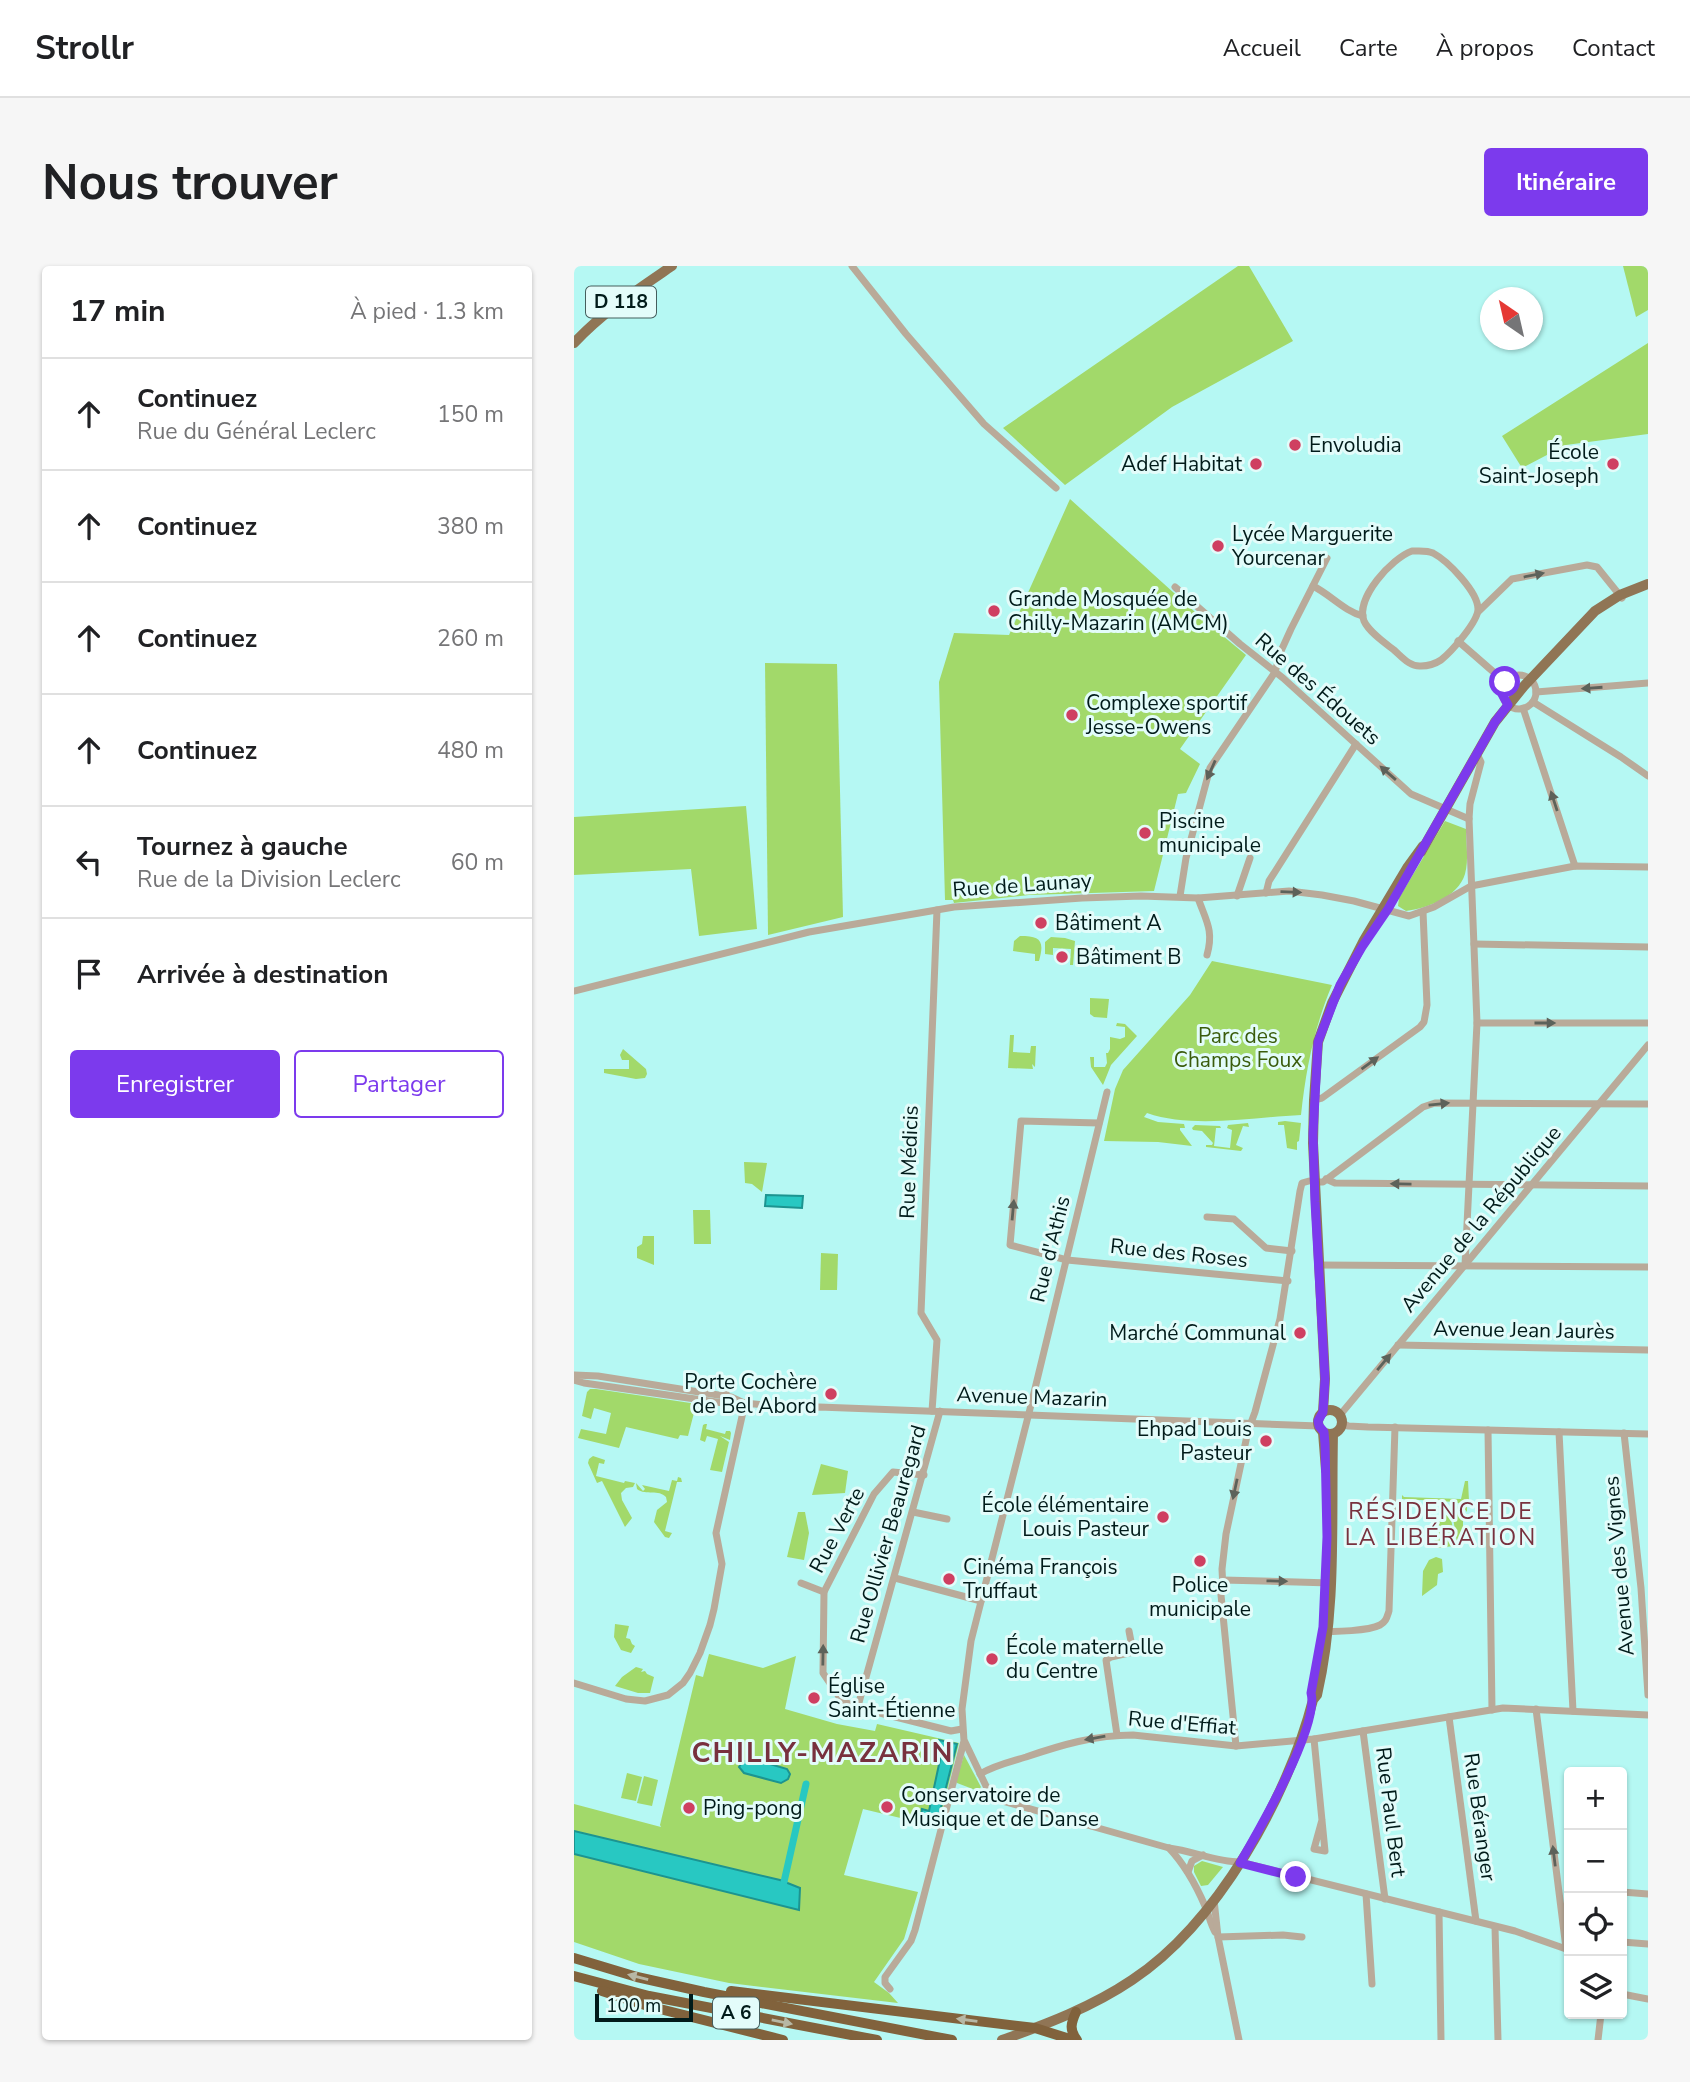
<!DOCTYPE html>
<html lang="fr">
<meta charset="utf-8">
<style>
:root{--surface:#fff;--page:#f6f6f6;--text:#202124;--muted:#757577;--line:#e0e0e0;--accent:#7c3aed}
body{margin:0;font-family:"Nunito Sans",sans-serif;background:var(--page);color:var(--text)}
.controls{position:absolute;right:21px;bottom:21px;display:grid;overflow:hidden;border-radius:7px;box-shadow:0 2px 5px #0004}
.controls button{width:63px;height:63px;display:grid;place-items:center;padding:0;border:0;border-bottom:2px solid var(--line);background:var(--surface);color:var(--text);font:35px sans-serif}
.compass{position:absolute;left:906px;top:21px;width:63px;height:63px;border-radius:50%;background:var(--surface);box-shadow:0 2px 5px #0004;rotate:326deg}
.scale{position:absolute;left:21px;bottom:18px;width:98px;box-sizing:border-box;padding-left:7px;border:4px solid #011b1a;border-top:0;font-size:19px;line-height:24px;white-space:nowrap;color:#011b1a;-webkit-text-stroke:5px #e3fcfa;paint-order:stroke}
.stop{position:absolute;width:21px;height:21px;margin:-16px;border:5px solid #7c3aed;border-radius:50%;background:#fff}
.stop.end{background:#7c3aed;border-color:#fff;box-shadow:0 2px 7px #0008}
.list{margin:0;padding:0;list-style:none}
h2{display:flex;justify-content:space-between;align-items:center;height:91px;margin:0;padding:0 28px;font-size:30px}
h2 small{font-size:23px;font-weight:400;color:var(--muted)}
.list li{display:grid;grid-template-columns:46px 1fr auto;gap:21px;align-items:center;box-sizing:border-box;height:112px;padding:0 28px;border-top:2px solid var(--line)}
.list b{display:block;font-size:26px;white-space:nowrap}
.list p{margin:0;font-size:23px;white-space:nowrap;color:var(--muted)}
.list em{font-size:23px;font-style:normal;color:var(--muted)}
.actions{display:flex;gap:14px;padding:21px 28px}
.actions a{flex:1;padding:16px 0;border:2px solid var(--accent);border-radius:7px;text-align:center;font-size:24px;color:var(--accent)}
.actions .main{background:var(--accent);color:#fff}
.icon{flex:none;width:38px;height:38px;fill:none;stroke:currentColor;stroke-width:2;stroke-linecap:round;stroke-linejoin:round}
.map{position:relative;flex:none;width:1074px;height:1774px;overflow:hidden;border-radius:7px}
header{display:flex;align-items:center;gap:42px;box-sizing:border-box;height:98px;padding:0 35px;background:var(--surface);border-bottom:2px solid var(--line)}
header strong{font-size:33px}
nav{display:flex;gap:38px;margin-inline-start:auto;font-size:24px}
.intro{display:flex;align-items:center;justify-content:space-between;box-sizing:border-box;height:168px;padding:0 42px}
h1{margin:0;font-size:49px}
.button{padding:18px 32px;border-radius:7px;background:var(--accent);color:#fff;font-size:24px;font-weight:700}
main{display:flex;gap:42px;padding:0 42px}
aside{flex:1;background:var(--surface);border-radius:7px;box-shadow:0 2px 5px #0004}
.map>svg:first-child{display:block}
.green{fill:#a2d96a}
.water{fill:#28c8c2;stroke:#1c9490;stroke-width:2}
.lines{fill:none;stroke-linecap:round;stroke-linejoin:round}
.canal{stroke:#28c8c2;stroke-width:7}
.minor{stroke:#b9aa99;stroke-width:7}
.major{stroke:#907555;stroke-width:10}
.highway{stroke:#81623c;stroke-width:10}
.oneway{fill:#5d625a}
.oneway2{fill:#b7b7a4}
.route{stroke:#7c3aed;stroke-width:9}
.poi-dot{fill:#cf3f61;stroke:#e3fcfa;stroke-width:2.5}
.labels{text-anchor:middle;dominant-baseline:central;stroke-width:6;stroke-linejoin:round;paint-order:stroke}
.shield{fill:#e3fcfa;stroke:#455e5d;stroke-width:2}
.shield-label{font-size:19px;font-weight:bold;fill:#011b1a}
.poi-label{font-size:21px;fill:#011b1a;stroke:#e3fcfa;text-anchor:start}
.street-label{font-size:21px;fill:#011b1a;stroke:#e3fcfa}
.park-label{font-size:21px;fill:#3a5c0c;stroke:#e3fcfa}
.neighbourhood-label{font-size:23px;letter-spacing:2px;fill:#78313e;stroke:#e3fcfa}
.district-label{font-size:28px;font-weight:bold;letter-spacing:2px;fill:#78313e;stroke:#e3fcfa}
</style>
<header>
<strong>Strollr</strong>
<nav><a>Accueil</a><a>Carte</a><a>À propos</a><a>Contact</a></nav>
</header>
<div class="intro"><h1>Nous trouver</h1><a class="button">Itinéraire</a></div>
<main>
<aside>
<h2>17 min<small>À pied · 1.3 km</small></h2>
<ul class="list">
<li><svg class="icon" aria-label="ahead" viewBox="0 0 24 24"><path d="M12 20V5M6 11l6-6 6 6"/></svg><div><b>Continuez</b><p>Rue du Général Leclerc</p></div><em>150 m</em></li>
<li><svg class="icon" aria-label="ahead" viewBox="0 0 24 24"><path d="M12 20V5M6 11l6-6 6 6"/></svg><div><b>Continuez</b></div><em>380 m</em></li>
<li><svg class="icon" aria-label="ahead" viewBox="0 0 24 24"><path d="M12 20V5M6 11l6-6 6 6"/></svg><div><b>Continuez</b></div><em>260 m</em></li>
<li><svg class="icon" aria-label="ahead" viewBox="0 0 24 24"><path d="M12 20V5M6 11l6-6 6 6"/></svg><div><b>Continuez</b></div><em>480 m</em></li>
<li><svg class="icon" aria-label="left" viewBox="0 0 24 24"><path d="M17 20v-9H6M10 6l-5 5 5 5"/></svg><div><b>Tournez à gauche</b><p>Rue de la Division Leclerc</p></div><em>60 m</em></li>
<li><svg class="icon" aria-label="arrive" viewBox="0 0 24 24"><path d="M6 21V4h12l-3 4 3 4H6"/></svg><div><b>Arrivée à destination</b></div></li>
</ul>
<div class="actions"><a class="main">Enregistrer</a><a>Partager</a></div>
</aside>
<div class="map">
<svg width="1074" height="1774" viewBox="0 0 1074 1774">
<rect width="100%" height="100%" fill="#b5f8f3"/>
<!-- green -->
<g class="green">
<path d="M664 0H675L719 75 598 141 491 219 429 162Z"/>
<path d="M1049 0H1074V44L1062 51Z"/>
<path d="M1074 77V168L992 179 948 202 928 170Z"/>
<path d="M496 233 631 355 672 389 606 483 626 498 612 527 604 528 580 625 455 629 380 637 379 634H371L365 416 380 367 435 369Z"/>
<path d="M191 397 263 398 269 651 194 669Z"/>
<path d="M172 540 183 663 125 670 117 603 0 609V551Z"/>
<path d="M871 555 892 563C892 577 895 594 891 608 884 631 854 642 832 645L824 640 825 632Z"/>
<path d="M446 670C466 670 471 674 465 695H461V688L439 685 440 675Z"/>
<path d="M477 671 491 672 501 675 499 699H496L497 683 479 682V689L471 688V676Z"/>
<path d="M638 695 758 719C740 762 732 803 727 849 680 851 619 863 573 847L570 851 584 856 610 858 611 862H606V864L618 880 584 876 530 875 541 823 549 804 616 729Z"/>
<path d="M516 732 535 733 533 752 520 751 516 748Z"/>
<path d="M543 757 551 758 563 770 537 799 529 819 517 801 516 791H520V801H531L533 797 532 787H534L536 783V771L546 773 551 771V761L542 760Z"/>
<path d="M436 769H440L439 786 456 787 457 780H462L461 801 458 798 459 803 434 802Z"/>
<path d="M49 783 72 803 73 808 71 812 62 813 30 807V803H55V794H48L46 789Z"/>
<path d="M711 855 727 857 725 875 723 876V884L713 882 710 859H704V856Z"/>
<path d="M674 857 675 861 669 860 662 879 669 882 667 885 632 881V879H638L639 877 628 865 619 864 618 862 621 859 646 860 647 862H642L640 880 656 882 658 864 653 862 654 859Z"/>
<path d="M170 896 193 897 188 926 178 918 171 917Z"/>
<path d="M119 944H136L137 978H120Z"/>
<path d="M69 970H80V999L63 992V981L68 978Z"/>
<path d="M247 987 264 988 263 1024H246Z"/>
<path d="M16 1123H22L130 1139 127 1144 121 1143 114 1170 106 1169 104 1173 52 1161 45 1182 4 1172 7 1163 32 1168 37 1147 20 1142 17 1153 8 1150 13 1126Z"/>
<path d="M131 1158H133L132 1163 151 1168 152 1165H156L157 1167 156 1174 146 1170 155 1176 148 1206 136 1204 144 1173 133 1170 131 1176 126 1174 129 1159Z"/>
<path d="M19 1190 31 1194 30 1198 25 1197 22 1210 50 1217 51 1215 61 1217 59 1221 52 1222 47 1227 48 1234 58 1252 51 1261 28 1215 23 1217 14 1197 15 1193Z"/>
<path d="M247 1198 274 1205 271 1227 238 1229Z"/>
<path d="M104 1211 107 1212 108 1216H103L91 1265 98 1267 95 1272 91 1271 80 1256 83 1244 93 1236 92 1231C85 1223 72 1230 63 1223L62 1217 69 1225 71 1223 68 1219 95 1225 98 1214 103 1215Z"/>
<path d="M891 1215H894L895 1235 893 1236V1246L887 1238 881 1236 828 1233V1229L830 1231 887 1233Z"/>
<path d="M877 1239 885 1241 889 1249V1278L886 1279 883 1277Z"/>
<path d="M224 1246H231L235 1267 230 1294 213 1291Z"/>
<path d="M876 1248 882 1278 880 1280 863 1282 860 1275 865 1270 863 1252Z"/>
<path d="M862 1291 868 1293 869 1306 864 1308 863 1319 848 1330 849 1305 855 1294Z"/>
<path d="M41 1358 55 1360 52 1372 56 1373 58 1378 61 1380 57 1387 47 1384 40 1371Z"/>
<path d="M135 1388 189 1402 222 1390 211 1443 263 1458 301 1465 303 1458 385 1477 364 1561 289 1543 270 1609 344 1626 330 1673 300 1716 315 1727 324 1737 155 1717 65 1698 0 1676V1588L225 1644 206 1614 0 1565V1538L87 1561 86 1559 122 1409 129 1411Z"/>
<path d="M62 1401 69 1403 67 1406 71 1405 73 1408 80 1411 76 1427H64L41 1420 48 1411Z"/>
<path d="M390 1489 407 1521 404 1525 383 1517 382 1515Z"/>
<path d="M53 1507 68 1511 62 1535 47 1532Z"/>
<path d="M70 1510 84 1514 78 1540 63 1537Z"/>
<path d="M628 1595 649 1601 634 1619 627 1620 620 1606V1600Z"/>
</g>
<!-- water -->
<g class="water">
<path d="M192 929 229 930 228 942 191 940Z"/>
<path d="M365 1474 383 1478 364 1553 347 1550 348 1543 355 1545 367 1489H369L371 1482 364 1480Z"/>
<path d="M169 1495H186L213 1503 216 1508 214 1513 207 1517 170 1507 165 1501Z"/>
<path d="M0 1565 206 1614 226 1622 225 1644 0 1588Z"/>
</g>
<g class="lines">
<!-- canal -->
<path class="canal" d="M210 1616 232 1518"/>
<!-- minor -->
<g class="minor">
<path d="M278 0 332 68 410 158 482 222"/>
<path d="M838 285C845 285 853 284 859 287 874 295 904 326 904 343 904 356 877 386 867 394 861 398 853 400 847 400 836 401 828 391 820 384 811 377 795 366 790 355 781 332 818 292 838 285Z"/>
<path d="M739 320C757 329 770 345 789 350"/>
<path d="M601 321 666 378 709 412 837 528 895 553"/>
<path d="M905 345 938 313 1013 299 1023 301 1048 332"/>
<path d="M884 375 931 416"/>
<circle cx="945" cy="426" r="17"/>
<path d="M962 426 1074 417"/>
<path d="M959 436 1047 491 1074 510"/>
<path d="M949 442 1001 600"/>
<path d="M692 627 695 615 782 478"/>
<path d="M606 630 612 592 636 502 701 406 707 385 717 363 753 292"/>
<path d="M663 630 676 592"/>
<path d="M624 632C632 655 640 664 633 689"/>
<path d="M900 678 1074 681"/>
<path d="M0 725 235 666 380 641 508 632 567 630 624 632 715 625 748 629 780 635 835 650 860 641 897 620 1001 600 1074 601"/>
<path d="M903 757H1074"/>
<path d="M740 834 748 832 846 761 850 756 853 739 849 646"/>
<path d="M525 857 447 855 436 979 493 994 714 1015"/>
<path d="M752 913 761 917 1074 920"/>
<path d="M741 916H749L849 841 861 837 1074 838"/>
<path d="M633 951 660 953 692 982 718 985"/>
<path d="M744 999 1074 1001"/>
<path d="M891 999 903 757 895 553 896 538 907 496 903 488"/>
<path d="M824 1079 1074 1084"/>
<path d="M0 1109 24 1110 157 1131 170 1137"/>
<path d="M0 1114 10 1117 156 1138 171 1137 217 1142 245 1141 745 1160"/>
<path d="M151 1134 153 1118"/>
<path d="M358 1145 363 1074 347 1047 363 644"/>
<path d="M766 1149 1074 779"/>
<path d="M768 1157 774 1160 794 1161 1074 1168"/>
<path d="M914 1164 918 1444"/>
<path d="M985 1166 999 1445"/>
<path d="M1050 1167 1067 1322 1074 1429"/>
<path d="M350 1209 319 1206 300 1228 250 1326 249 1407 266 1432 273 1437 290 1443 377 1465 388 1463"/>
<path d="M339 1246 373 1253"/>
<path d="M321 1312 407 1335"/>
<path d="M649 1314 757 1317"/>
<path d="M227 1317 250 1326"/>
<path d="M748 1365C761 1366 794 1365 806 1359 812 1356 813 1351 815 1345L821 1161"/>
<path d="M0 1417 52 1433 71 1435 94 1429 109 1417 116 1407 126 1387 136 1359 140 1343 148 1298 142 1267 171 1137"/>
<path d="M284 1440 366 1145"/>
<path d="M962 1443 992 1682"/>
<path d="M875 1451 902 1655"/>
<path d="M789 1465 811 1633"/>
<path d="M543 1469 532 1394 537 1391 559 1386 555 1365"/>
<path d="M740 1473 751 1585 740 1583 748 1554"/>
<path d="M391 1476 412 1520 421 1533 595 1582C619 1585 642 1596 666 1596L941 1665 995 1684"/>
<path d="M662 1480 647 1329 649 1323 648 1303 652 1268 674 1165 681 1146 706 1053 726 925 728 917 735 915"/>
<path d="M406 1508C421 1499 436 1496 452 1491 487 1479 521 1469 559 1469L662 1480 740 1473 929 1442 1074 1449"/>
<path d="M595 1582C611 1599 622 1619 631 1640 635 1649 636 1657 641 1666"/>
<path d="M614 1606 618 1595 629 1589"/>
<path d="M1048 1626 1074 1628"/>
<path d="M792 1628 798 1718"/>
<path d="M640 1634 644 1671 665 1774"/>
<path d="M865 1646 867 1774"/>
<path d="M921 1661 924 1774"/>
<path d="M644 1671 709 1669 728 1671"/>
<path d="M1048 1676 1074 1678"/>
<path d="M316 1723 311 1717V1711L337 1675 341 1664 390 1475 388 1443 397 1375 457 1139 533 826"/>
<path d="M1048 1728 1074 1733"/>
<path d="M1024 1774 1027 1748"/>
</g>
<!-- major -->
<g class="major">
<path d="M0 77C29 46 63 24 98 0"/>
<path d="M847 586 921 456 950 420 1021 345 1046 329 1074 318"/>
<circle cx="756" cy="1156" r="12"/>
<path d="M749 1146 751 1113 739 877 740 834 744 776 758 737 790 674 833 602 849 580"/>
<path d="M749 1166 752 1204"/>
<path d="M428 1774C473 1758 518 1741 558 1714 643 1658 714 1531 739 1434L743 1429C763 1343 757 1255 759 1168"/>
</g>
<!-- highway -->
<g class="highway">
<path d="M0 1692 63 1711 130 1726 378 1774"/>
<path d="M0 1710 75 1730 303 1774"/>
<path d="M28 1725 74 1740 209 1774"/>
<path d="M157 1725 461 1762 499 1774"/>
<path d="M502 1746C497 1757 495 1764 503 1774"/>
</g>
</g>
<!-- one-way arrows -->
<defs><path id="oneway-solid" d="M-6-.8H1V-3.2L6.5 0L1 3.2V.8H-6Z" transform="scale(1.75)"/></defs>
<g class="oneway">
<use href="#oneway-solid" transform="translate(960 309) rotate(-11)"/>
<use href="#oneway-solid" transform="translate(1018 422) rotate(176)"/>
<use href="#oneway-solid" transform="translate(637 504) rotate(114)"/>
<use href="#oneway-solid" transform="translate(814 507) rotate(-139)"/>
<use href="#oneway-solid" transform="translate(980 535) rotate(-108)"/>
<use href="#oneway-solid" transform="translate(717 626) rotate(2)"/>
<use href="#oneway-solid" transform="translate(971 757)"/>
<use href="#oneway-solid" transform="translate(796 797) rotate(-36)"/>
<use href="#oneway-solid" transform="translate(865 838) rotate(-6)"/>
<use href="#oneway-solid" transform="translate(827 918) rotate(-179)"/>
<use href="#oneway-solid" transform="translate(439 944) rotate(-85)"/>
<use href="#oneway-solid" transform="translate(810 1096) rotate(-50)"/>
<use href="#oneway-solid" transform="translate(661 1223) rotate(102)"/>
<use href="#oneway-solid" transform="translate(703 1315) rotate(1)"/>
<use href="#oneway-solid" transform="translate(249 1389) rotate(-89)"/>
<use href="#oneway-solid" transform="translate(521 1472) rotate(170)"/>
<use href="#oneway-solid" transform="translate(980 1590) rotate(-97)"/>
</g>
<g class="oneway2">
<use href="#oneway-solid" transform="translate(64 1711) rotate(-166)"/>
<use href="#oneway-solid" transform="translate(393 1754) rotate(-172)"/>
<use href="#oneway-solid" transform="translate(208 1756) rotate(11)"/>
</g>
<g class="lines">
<!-- route -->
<path class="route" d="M722 1611 666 1597C684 1566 746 1459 737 1427L749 1361 753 1271 751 1178 750 1166 745 1160 744 1155 749 1146 751 1113 741 936 739 868 744 776 766 719 788 681 814 643 921 456 934 439 928 428 931 416"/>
</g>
<!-- markers -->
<g class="poi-dot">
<circle cx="721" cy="179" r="7"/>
<circle cx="682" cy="198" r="7"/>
<circle cx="1039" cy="198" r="7"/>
<circle cx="644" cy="280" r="7"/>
<circle cx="420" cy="345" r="7"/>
<circle cx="498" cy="449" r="7"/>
<circle cx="571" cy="567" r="7"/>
<circle cx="467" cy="657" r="7"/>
<circle cx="488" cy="691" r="7"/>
<circle cx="726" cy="1067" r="7"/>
<circle cx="257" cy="1128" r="7"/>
<circle cx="692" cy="1175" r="7"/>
<circle cx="589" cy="1251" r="7"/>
<circle cx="626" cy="1295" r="7"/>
<circle cx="375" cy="1313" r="7"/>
<circle cx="418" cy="1393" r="7"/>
<circle cx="240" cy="1432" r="7"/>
<circle cx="313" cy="1541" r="7"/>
<circle cx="115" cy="1542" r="7"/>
</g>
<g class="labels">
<!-- shield labels -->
<g class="shield">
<rect x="12" y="20.5" width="70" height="31" rx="5"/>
<rect x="139" y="1731.5" width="46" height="31" rx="5"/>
</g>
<g class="shield-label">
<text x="47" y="36">D 118</text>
<text x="162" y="1747">A 6</text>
</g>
<!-- poi labels -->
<g class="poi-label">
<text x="735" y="179">Envoludia</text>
<text x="1025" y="186" text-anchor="end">École<tspan x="1025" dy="24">Saint-Joseph</tspan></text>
<text x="668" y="198" text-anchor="end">Adef Habitat</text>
<text x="658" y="268">Lycée Marguerite<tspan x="658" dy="24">Yourcenar</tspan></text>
<text x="434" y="333">Grande Mosquée de<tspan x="434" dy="24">Chilly-Mazarin (AMCM)</tspan></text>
<text x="512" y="437">Complexe sportif<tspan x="512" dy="24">Jesse-Owens</tspan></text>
<text x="585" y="555">Piscine<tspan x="585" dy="24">municipale</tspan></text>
<text x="481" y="657">Bâtiment A</text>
<text x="502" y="691">Bâtiment B</text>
<text x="712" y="1067" text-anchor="end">Marché Communal</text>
<text x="243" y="1116" text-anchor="end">Porte Cochère<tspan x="243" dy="24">de Bel Abord</tspan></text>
<text x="678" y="1163" text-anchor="end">Ehpad Louis<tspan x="678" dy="24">Pasteur</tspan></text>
<text x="575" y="1239" text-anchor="end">École élémentaire<tspan x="575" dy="24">Louis Pasteur</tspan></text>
<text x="389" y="1301">Cinéma François<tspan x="389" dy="24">Truffaut</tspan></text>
<text x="626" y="1319" text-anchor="middle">Police<tspan x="626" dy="24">municipale</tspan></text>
<text x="432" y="1381">École maternelle<tspan x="432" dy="24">du Centre</tspan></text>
<text x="254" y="1420">Église<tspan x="254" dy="24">Saint-Étienne</tspan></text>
<text x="327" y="1529">Conservatoire de<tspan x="327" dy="24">Musique et de Danse</tspan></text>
<text x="129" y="1542">Ping-pong</text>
</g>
<!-- street labels -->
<g class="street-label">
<text transform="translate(744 423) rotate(41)">Rue des Édouets</text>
<text transform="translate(448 619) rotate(-4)">Rue de Launay</text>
<text transform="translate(335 896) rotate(-88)">Rue Médicis</text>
<text transform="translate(907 953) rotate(-50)">Avenue de la République</text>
<text transform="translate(476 983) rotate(-76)">Rue d'Athis</text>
<text transform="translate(605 987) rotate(6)">Rue des Roses</text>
<text transform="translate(950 1064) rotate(1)">Avenue Jean Jaurès</text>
<text transform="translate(458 1131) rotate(2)">Avenue Mazarin</text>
<text transform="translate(263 1264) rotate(-62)">Rue Verte</text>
<text transform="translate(314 1268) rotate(-74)">Rue Ollivier Beauregard</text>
<text transform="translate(1045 1300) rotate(-95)">Avenue des Vignes</text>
<text transform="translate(608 1457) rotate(5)">Rue d'Effiat</text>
<text transform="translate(817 1546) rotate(83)">Rue Paul Bert</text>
<text transform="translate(906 1551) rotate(82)">Rue Béranger</text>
</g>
<!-- park labels -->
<g class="park-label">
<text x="664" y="770">Parc des<tspan x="664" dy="24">Champs Foux</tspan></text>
</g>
<!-- neighbourhood labels -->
<g class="neighbourhood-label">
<text x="867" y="1245">RÉSIDENCE DE<tspan x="867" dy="26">LA LIBÉRATION</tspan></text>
</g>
<!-- district labels -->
<g class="district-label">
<text x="249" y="1487">CHILLY-MAZARIN</text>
</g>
</g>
</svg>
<div class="controls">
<button>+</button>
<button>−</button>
<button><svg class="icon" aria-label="locate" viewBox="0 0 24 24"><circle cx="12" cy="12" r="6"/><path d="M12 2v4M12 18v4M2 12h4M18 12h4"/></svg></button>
<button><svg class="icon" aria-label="layers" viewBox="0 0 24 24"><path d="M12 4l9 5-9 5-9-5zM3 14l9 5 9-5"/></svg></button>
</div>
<svg class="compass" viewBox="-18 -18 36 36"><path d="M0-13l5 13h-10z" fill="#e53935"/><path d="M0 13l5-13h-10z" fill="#757577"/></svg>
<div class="scale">100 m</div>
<div class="stop" style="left:931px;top:416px"></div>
<div class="stop end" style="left:722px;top:1611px"></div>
</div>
</main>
